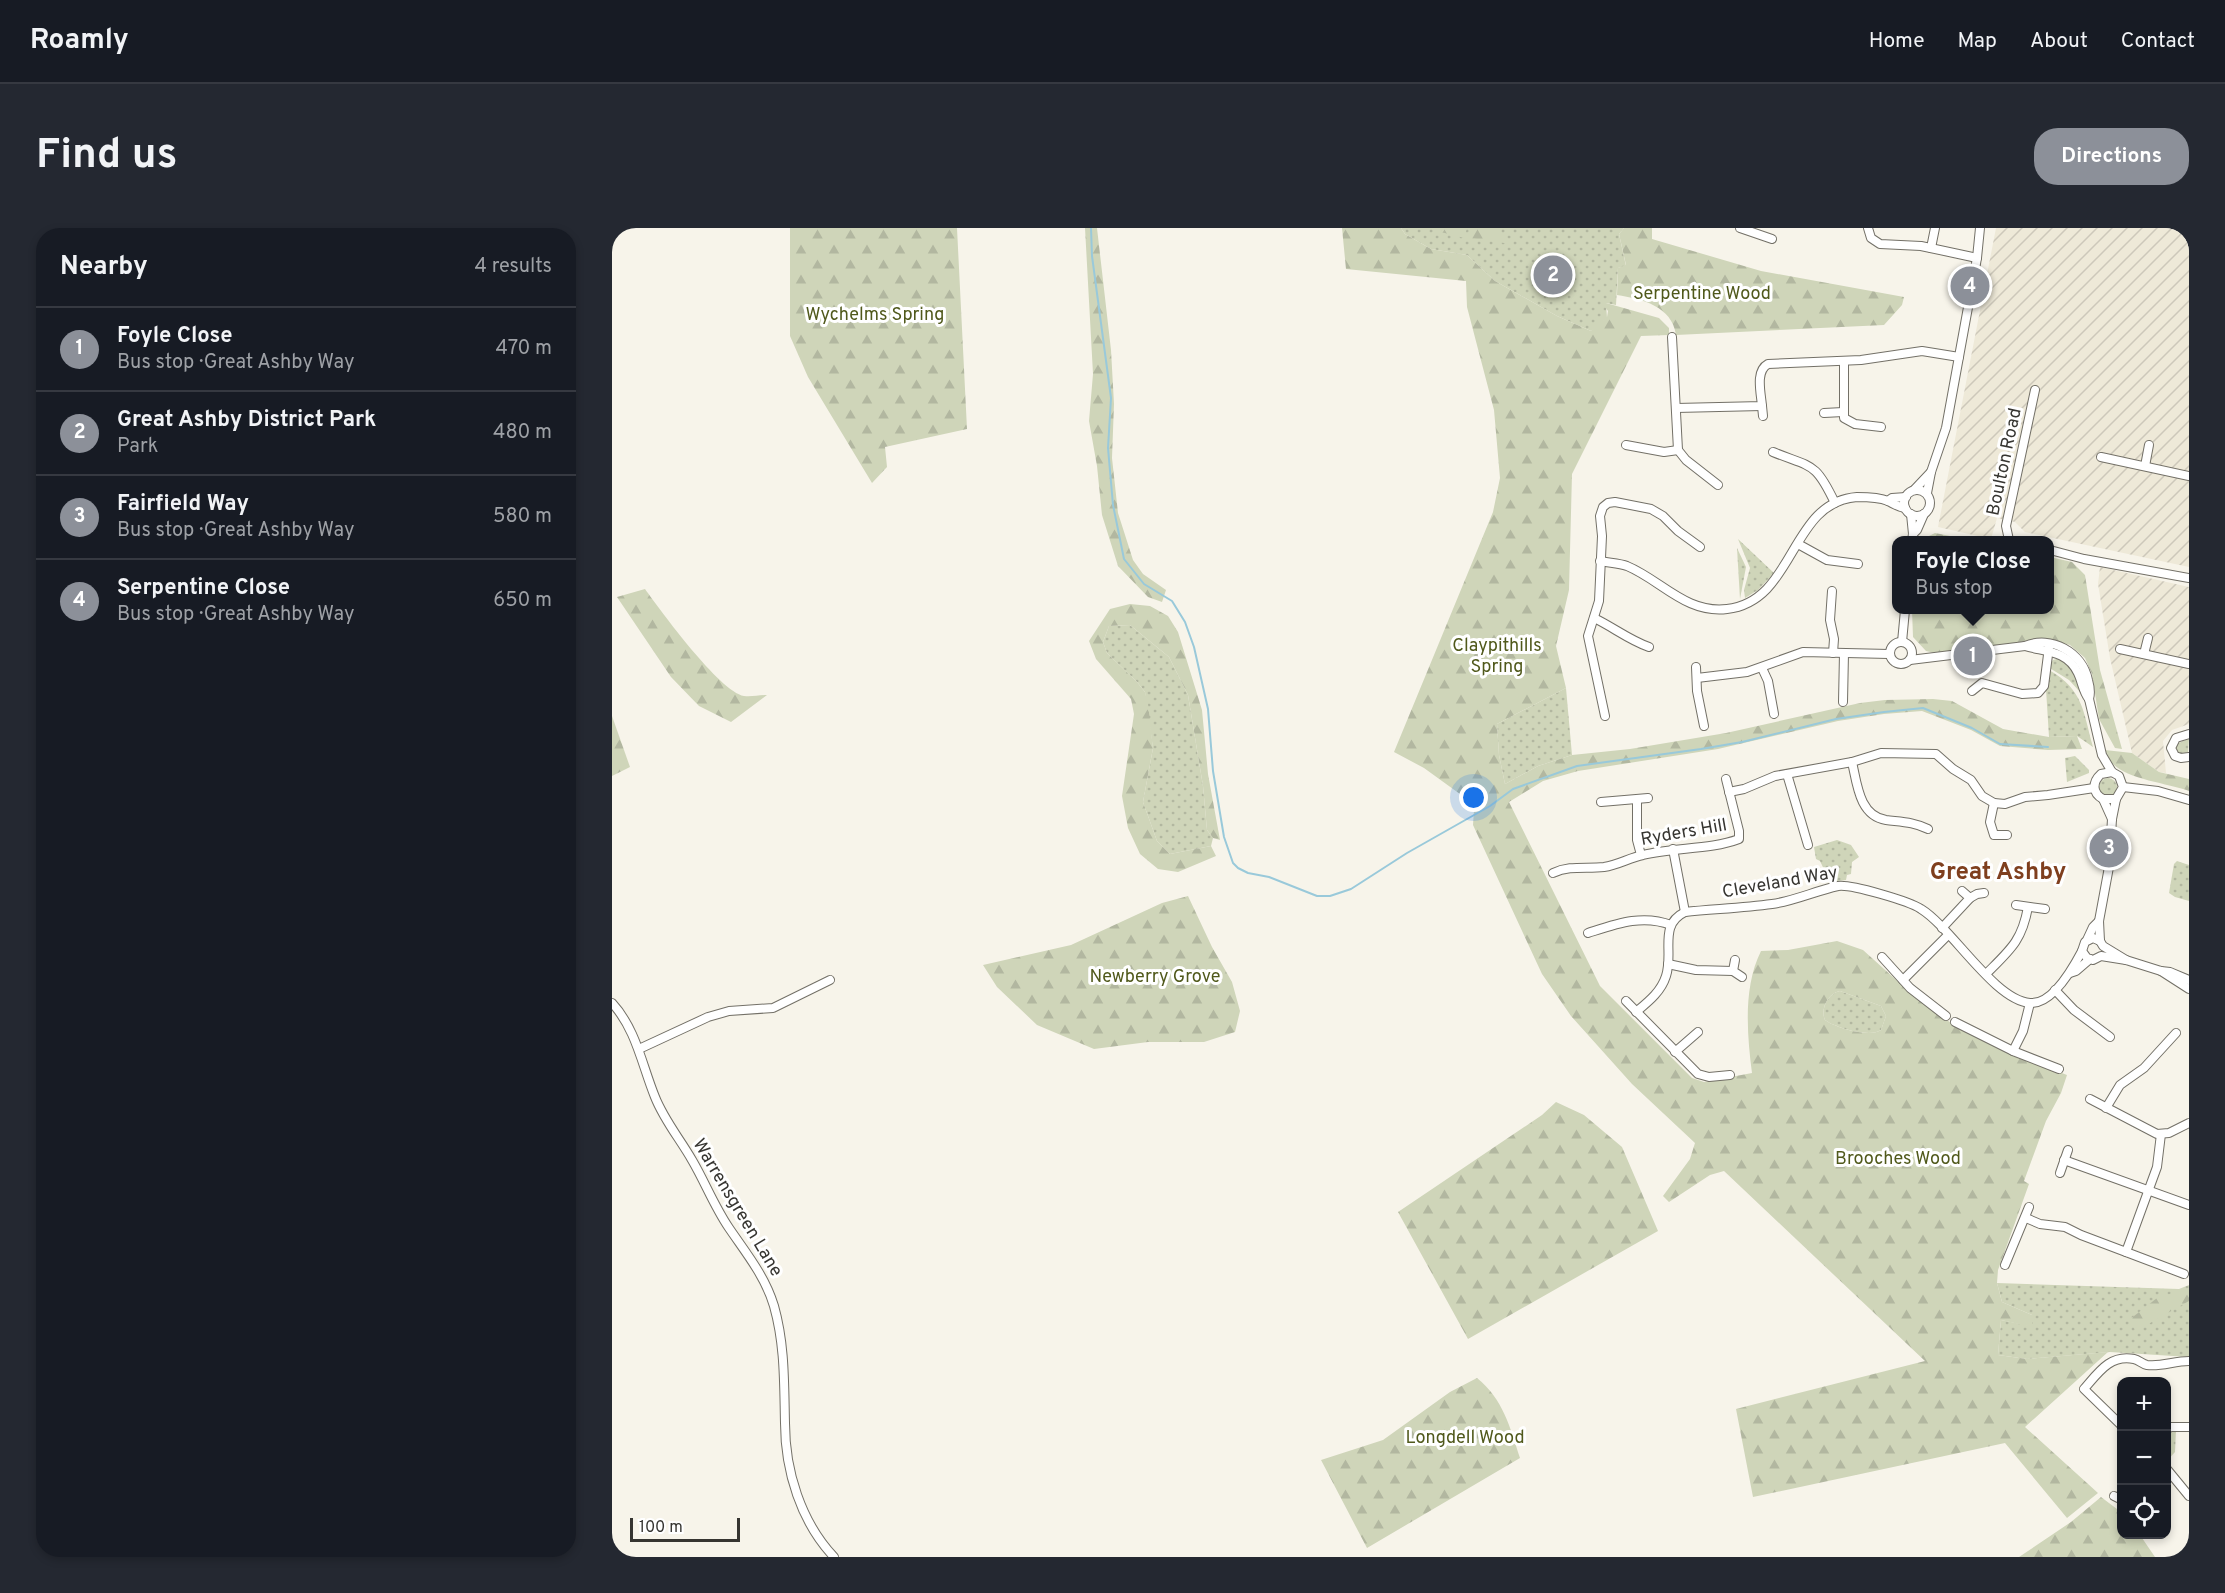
<!DOCTYPE html>
<meta charset="utf-8">
<style>
:root{--surface:#171b24;--page:#242831;--text:#f1f3f6;--muted:#9ea1a6;--line:#363941;--accent:#8c9099}
body{margin:0;font-family:Overpass,sans-serif;background:var(--page);color:var(--text)}
.controls{position:absolute;right:18px;bottom:18px;display:grid;overflow:hidden;border-radius:12px;box-shadow:0 3px 9px #0003}
.controls button{width:54px;height:54px;display:grid;place-items:center;padding:0;border:0;border-bottom:2px solid var(--line);background:var(--surface);color:var(--text);font:30px sans-serif}
.scale{position:absolute;left:18px;bottom:15px;width:110px;box-sizing:border-box;padding-left:6px;border:3px solid #363531;border-top:0;font-size:16px;line-height:21px;white-space:nowrap;color:#363531;-webkit-text-stroke:4px #fff;paint-order:stroke}
.you{position:absolute;left:862px;top:570px;width:21px;height:21px;margin:-15px;border:4px solid #fff;border-radius:50%;background:#1a73e8;box-shadow:0 0 0 9px #1a73e833}
.badge{display:grid;place-items:center;width:39px;height:39px;border-radius:50%;background:var(--accent);color:#fff;font-size:20px;font-weight:700}
.pin{position:absolute;translate:-50% -50%;border:3px solid #fff;box-shadow:0 2px 6px #0006}
.popup{position:absolute;left:1280px;top:308px;width:162px;height:78px;box-sizing:border-box;display:grid;place-content:center;border-radius:12px;background:var(--surface);filter:drop-shadow(0 2px 4px #0005);font-size:20px;white-space:nowrap;color:var(--muted)}
.popup b{font-size:22px;color:var(--text)}
.popup::after{content:'';position:absolute;left:50%;top:100%;margin-left:-12px;border:12px solid transparent;border-top-color:var(--surface)}
.list{margin:0;padding:0;list-style:none}
h2{display:flex;justify-content:space-between;align-items:center;height:78px;margin:0;padding:0 24px;font-size:26px}
h2 small{font-size:20px;font-weight:400;color:var(--muted)}
.list li{display:grid;grid-template-columns:39px 1fr auto;gap:18px;align-items:center;box-sizing:border-box;height:84px;padding:0 24px;border-top:2px solid var(--line)}
.list b{display:block;font-size:22px;white-space:nowrap}
.list p{margin:0;font-size:20px;white-space:nowrap;color:var(--muted)}
.list em{font-size:20px;font-style:normal;color:var(--muted)}
.icon{flex:none;width:33px;height:33px;fill:none;stroke:currentColor;stroke-width:2;stroke-linecap:round;stroke-linejoin:round}
.map{position:relative;flex:none;width:1577px;height:1329px;overflow:hidden;border-radius:24px}
header{display:flex;align-items:center;gap:36px;box-sizing:border-box;height:84px;padding:0 30px;background:var(--surface);border-bottom:2px solid var(--line)}
header strong{font-size:28px}
nav{display:flex;gap:33px;margin-inline-start:auto;font-size:21px}
.intro{display:flex;align-items:center;justify-content:space-between;box-sizing:border-box;height:144px;padding:0 36px}
h1{margin:0;font-size:42px}
.button{padding:15px 27px;border-radius:24px;background:var(--accent);color:#fff;font-size:21px;font-weight:700}
main{display:flex;gap:36px;padding:0 36px}
aside{flex:1;background:var(--surface);border-radius:24px;box-shadow:0 3px 9px #0003}
.map>svg:first-child{display:block}
.industrial{fill:url(#industrial-furrows)}
.green{fill:url(#green-dots)}
.forest{fill:url(#forest-firs);fill-rule:evenodd}
.lines{fill:none;stroke-linecap:round;stroke-linejoin:round}
.stream{stroke:#99c9da;stroke-width:2}
.minor-casing{stroke:#737067;stroke-width:10}
.minor{stroke:#fff;stroke-width:8}
.labels{text-anchor:middle;dominant-baseline:central;stroke-width:6;stroke-linejoin:round;paint-order:stroke}
.park-label{font-size:18px;fill:#50591b;stroke:#fff}
.street-label{font-size:18px;fill:#363531;stroke:#fff}
.district-label{font-size:24px;font-weight:bold;fill:#7f3f1e;stroke:#fff}
</style>
<header>
<strong>Roamly</strong>
<nav><a>Home</a><a>Map</a><a>About</a><a>Contact</a></nav>
</header>
<div class="intro"><h1>Find us</h1><a class="button">Directions</a></div>
<main>
<aside>
<h2>Nearby<small>4 results</small></h2>
<ul class="list">
<li><span class="badge">1</span><div><b>Foyle Close</b><p>Bus stop · Great Ashby Way</p></div><em>470 m</em></li>
<li><span class="badge">2</span><div><b>Great Ashby District Park</b><p>Park</p></div><em>480 m</em></li>
<li><span class="badge">3</span><div><b>Fairfield Way</b><p>Bus stop · Great Ashby Way</p></div><em>580 m</em></li>
<li><span class="badge">4</span><div><b>Serpentine Close</b><p>Bus stop · Great Ashby Way</p></div><em>650 m</em></li>
</ul>
</aside>
<div class="map">
<svg width="1577" height="1329" viewBox="0 0 1577 1329">
<defs>
<pattern id="industrial-furrows" width="10" height="10" patternUnits="userSpaceOnUse" patternTransform="scale(1.5)"><rect width="10" height="10" fill="#eee9d8"/><path d="M-1 1l2-2M0 10L10 0M9 11l2-2" fill="none" stroke="#cdc8ba"/></pattern>
<pattern id="green-dots" width="8" height="8" patternUnits="userSpaceOnUse" patternTransform="scale(1.5)"><rect width="8" height="8" fill="#cfd5b9"/><path d="M2 2h.1M6 6h.1" fill="none" stroke="#b2b7a0" stroke-width="1.8" stroke-linecap="round"/></pattern>
<pattern id="forest-firs" width="22" height="20" patternUnits="userSpaceOnUse" patternTransform="scale(1.5)"><rect width="22" height="20" fill="#cfd5b9"/><path d="M5 1l3.5 6h-7zM16 11l3.5 6h-7z" fill="#b2b7a0"/></pattern>
</defs>
<rect width="100%" height="100%" fill="#f7f4ea"/>
<!-- industrial -->
<g class="industrial">
<path d="M1384 0H1577V339L1413 304 1403 294 1385 290 1379 311 1326 299Z"/>
<path d="M1488 339 1577 359V496L1560 502 1551 513 1554 545 1547 544 1520 525 1498 430 1486 356Z"/>
</g>
<!-- green -->
<g class="green">
<path d="M789 0H1012L1007 6 1014 38 1006 40 1004 77 994 75 995 90 979 103 945 88 883 53 855 27 819 21 793 6Z"/>
<path d="M1126 311 1162 345 1146 362 1133 370 1132 362 1138 340Z"/>
<path d="M1125 320 1134 339 1128 371Z"/>
<path d="M518 397 557 429 576 467 591 558 595 602 601 610 599 618 558 626 545 613 531 574 541 520 533 464 525 454 495 425 491 414 497 398Z"/>
<path d="M1448 430 1461 439 1471 464H1468L1457 452 1436 439 1441 432Z"/>
<path d="M1437 442C1472 462 1471 484 1481 519L1465 508 1437 509 1434 461Z"/>
<path d="M954 460 960 527 926 538 893 556 887 527 885 496Z"/>
<path d="M1577 510 1576 524 1572 526 1567 525 1564 521 1565 516Z"/>
<path d="M1463 528 1477 542V545L1455 554 1453 530Z"/>
<circle cx="1496" cy="559" r="9"/>
<path d="M1225 612 1239 617 1247 629 1240 634 1239 646 1235 647 1234 652 1218 654 1208 633 1204 631 1202 619Z"/>
<path d="M1565 633 1577 637V673L1563 669 1557 665 1562 636Z"/>
<path d="M1228 763 1269 778 1274 788 1269 802C1258 810 1224 800 1213 792 1208 781 1216 765 1228 763Z"/>
<path d="M1385 1055 1567 1061 1577 1057V1129L1498 1124 1415 1131 1386 1127 1389 1092 1419 1098 1420 1087 1390 1074Z"/>
<path d="M1564 1202 1563 1224 1555 1233 1554 1203Z"/>
</g>
<!-- forest -->
<g class="forest">
<path d="M178 0H345L355 201 273 219 275 239 260 255 196 149 178 108Z"/>
<path d="M473 0H485L499 122 502 176 500 230 506 285 521 332 531 346 554 362 550 374 536 369 506 338 490 287 485 238 477 193 481 146Z"/>
<path d="M730 0H789L793 6 819 21 855 27 883 53 945 88 979 103 986 93H991L995 89 996 83 993 79 994 75 1047 90 1057 100V107L1029 108 960 246 957 362 944 418 954 460 885 496 887 527 893 556 926 538 960 527 1018 521 1114 505 1248 475 1273 472 1321 471 1340 473 1391 501 1437 509 1465 508 1470 521 1436 522 1388 518 1359 502 1310 483 1272 486 1226 493 1106 521 966 543 931 553 897 574 988 758 1080 850 1092 854 1140 845C1135 806 1131 759 1149 723L1176 722 1225 713 1251 722 1302 768 1339 795 1398 825 1455 847 1449 865 1434 893 1412 953 1417 956 1386 1042 1385 1055 1390 1074 1420 1087V1099L1389 1092 1386 1127 1415 1131 1496 1124 1413 1199 1486 1265 1455 1290 1393 1215 1141 1269 1124 1181 1313 1133 1112 943 1098 947 1057 974 1051 968 1078 931 1083 915 1020 856 959 788 930 746 861 597 862 582 859 574 812 540 782 524 881 284 888 250 882 182 855 79 854 53 734 41ZM1228 763 1269 778 1274 788 1269 802C1258 810 1224 800 1213 792 1208 781 1216 765 1228 763Z"/>
<path d="M830 0H855L852 10 829 4Z"/>
<path d="M861 0H880L899 16 858 10 859 2Z"/>
<path d="M1012 0H1040V11L1149 43 1292 69 1290 77 1272 97 1064 107C1060 78 1030 71 1005 67L1006 40 1014 37 1007 6Z"/>
<path d="M1323 305 1358 312H1309Z"/>
<path d="M1438 329 1460 334 1473 347 1488 442 1510 521 1503 520 1487 491 1480 446 1473 430 1458 417 1433 410 1331 427 1314 423 1301 409 1300 382H1438Z"/>
<path d="M33 361C48 382 108 464 132 468 139 469 148 467 155 467L119 494 87 478 59 449 5 369Z"/>
<path d="M518 376 538 378 556 388 566 404 590 482 596 546 608 612 601 610 595 602 591 558 576 467 557 429 518 397 497 398 491 414 495 425 525 454 533 464 536 476 541 520 531 574 545 613 558 626 599 618 604 628 566 644 546 641 528 626 516 600 510 568 522 486 519 471 484 431 477 413 498 381Z"/>
<path d="M0 488 18 539 0 548Z"/>
<path d="M1493 522 1520 525 1547 544 1577 551V563C1556 555 1516 552 1500 535 1497 531 1495 526 1493 522Z"/>
<path d="M576 668 600 719 620 754 628 783 623 804 592 814H536L482 821 425 797 385 759 371 737 459 717 550 675Z"/>
<path d="M944 874 972 887 1010 919 1046 1003 856 1111 786 984 930 887Z"/>
<path d="M1577 1060V1073L1524 1103 1517 1092 1545 1070Z"/>
<path d="M865 1150C891 1171 898 1199 908 1230L755 1320 709 1232 771 1212 838 1164Z"/>
<path d="M1489 1269 1509 1284 1510 1306 1528 1307 1543 1329H1407L1459 1294Z"/>
</g>
<g class="lines">
<!-- stream -->
<path class="stream" d="M479 0 480 28 499 170 496 220 501 277 512 331 532 356 560 373 573 394 582 419 596 481 601 543 612 609 621 635 626 640 636 645 657 649 705 668H718L739 661 795 625 878 578 901 561 965 538 1089 521 1130 514 1224 491 1272 484 1311 480 1360 500 1388 516 1436 519"/>
<defs>
<g id="minor">
<path d="M1128 0 1160 11"/>
<path d="M1256 0 1259 10 1268 16 1309 18 1365 30"/>
<path d="M1319 20 1323 0"/>
<path d="M1060 109 1066 222 1074 232 1106 257"/>
<path d="M1232 133V190L1243 196 1269 199"/>
<path d="M1150 178 1151 188"/>
<path d="M1064 180 1150 178C1149 165 1143 143 1156 136L1249 132 1310 123 1347 129"/>
<path d="M1212 185 1231 184"/>
<path d="M1014 217 1052 224 1066 222"/>
<path d="M1161 224C1200 240 1203 233 1223 275"/>
<path d="M1489 229 1577 248"/>
<path d="M1533 238 1537 217"/>
<circle cx="1305" cy="275" r="13"/>
<path d="M1302 262 1319 244"/>
<path d="M1315 265 1319 244 1334 200 1365 30 1368 0"/>
<path d="M1276 273 1280 270 1294 269"/>
<path d="M1299 286 1301 306 1300 312"/>
<path d="M1301 306 1305 302 1312 286"/>
<path d="M1397 312 1394 298 1423 162"/>
<path d="M1186 316 1215 332 1246 336"/>
<path d="M1438 322 1472 331 1577 350"/>
<path d="M988 333C997 335 1007 335 1015 338 1049 352 1074 386 1115 381 1184 373 1177 274 1245 269 1253 269 1269 270 1276 273 1282 276 1286 279 1293 280"/>
<path d="M1220 363 1218 392 1222 411 1221 425"/>
<path d="M982 390C1001 399 1017 412 1037 419"/>
<circle cx="1289" cy="425" r="11"/>
<path d="M1290 414 1293 382"/>
<path d="M1413 418C1433 424 1455 422 1466 445 1470 453 1471 464 1477 471L1490 527 1500 544 1507 548 1511 559 1504 571 1500 591 1497 639 1487 693 1488 713 1491 718 1514 732"/>
<path d="M1508 421 1577 436"/>
<path d="M1532 426 1536 410"/>
<path d="M1298 432 1413 418C1439 407 1470 424 1476 452 1478 459 1479 464 1477 471"/>
<path d="M1084 439 1085 463 1092 498"/>
<path d="M1150 440 1156 453 1162 486"/>
<path d="M1085 450 1135 444 1191 424 1277 426"/>
<path d="M1360 463 1370 455 1410 466 1426 465 1432 458 1437 419"/>
<path d="M1231 474 1232 425"/>
<path d="M993 488 976 408 987 373 990 308 988 288 991 279 996 275 1003 274 1039 281 1051 288 1066 303 1088 319"/>
<path d="M1577 506 1564 510 1559 520 1563 528 1569 530 1577 529"/>
<path d="M1500 544 1489 546C1480 554 1480 565 1491 571H1504"/>
<path d="M1175 546 1196 617"/>
<path d="M1511 559 1546 563 1577 572"/>
<path d="M1117 564 1132 561 1163 548 1240 534"/>
<path d="M1491 571 1500 591"/>
<path d="M1025 572V612L1029 627"/>
<path d="M989 574 1036 570"/>
<path d="M1382 575 1378 594 1382 607H1395"/>
<path d="M1316 601C1302 594 1290 594 1274 592 1247 588 1245 555 1240 534L1269 525 1324 526 1341 541 1359 552 1370 568 1382 575 1393 576 1413 569 1436 567 1482 560"/>
<path d="M1061 621 1073 684"/>
<path d="M941 645C958 637 974 641 992 639 1006 637 1017 630 1031 627 1062 619 1098 622 1127 611V603L1114 551"/>
<path d="M1350 663 1358 670 1365 666 1372 665"/>
<path d="M1404 677 1433 681"/>
<path d="M1330 700 1358 670"/>
<path d="M976 705C1004 696 1030 686 1059 697"/>
<path d="M1475 712 1481 699 1487 693"/>
<path d="M1488 713 1481 710 1473 714 1470 723 1475 730 1481 732 1489 728 1514 732 1549 743 1558 744 1577 752"/>
<path d="M1270 729 1298 760 1334 788"/>
<path d="M1123 732 1121 743 1130 749"/>
<path d="M1056 736 1084 742 1121 743"/>
<path d="M1549 743 1577 761"/>
<path d="M1458 745 1464 743 1478 731"/>
<path d="M1374 746C1398 722 1410 713 1416 679"/>
<path d="M1291 752 1336 707"/>
<path d="M1443 762 1462 782 1498 809"/>
<path d="M1014 773 1086 846 1097 849 1118 847"/>
<path d="M0 775C24 801 30 837 43 869 52 892 68 911 80 932 93 954 102 978 117 1000 134 1025 153 1048 162 1078 173 1117 172 1155 173 1195 173 1243 189 1294 222 1329"/>
<path d="M1024 784C1036 774 1049 764 1054 748 1062 724 1046 697 1073 684 1102 681 1131 680 1160 676 1182 673 1203 663 1226 658 1239 656 1297 673 1309 681 1340 700 1382 772 1418 775 1440 777 1461 740 1470 723"/>
<path d="M1343 794 1401 823 1447 841"/>
<path d="M27 821 96 789 117 783 161 780 218 752"/>
<path d="M1401 823 1411 803 1418 775"/>
<path d="M1063 824 1086 804"/>
<path d="M1478 871 1545 906 1557 905 1577 895"/>
<path d="M1494 880 1508 857 1532 840 1564 805"/>
<path d="M1452 932 1577 977"/>
<path d="M1448 945 1456 922"/>
<path d="M1414 990 1428 996 1453 999 1469 1007 1514 1024 1545 939 1549 906"/>
<path d="M1514 1024 1572 1046"/>
<path d="M1393 1037 1417 979"/>
<path d="M1510 1198 1472 1161C1486 1145 1498 1126 1522 1131 1527 1132 1530 1136 1535 1137 1549 1139 1562 1133 1577 1133"/>
<path d="M1554 1201 1559 1199H1577"/>
<path d="M1554 1240 1577 1268"/>
<path d="M1502 1268 1510 1272"/>
</g>
</defs>
<!-- minor casing -->
<use href="#minor" class="minor-casing"/>
<!-- minor -->
<use href="#minor" class="minor"/>
</g>
<g class="labels">
<!-- park labels -->
<g class="park-label">
<text x="1090" y="66">Serpentine Wood</text>
<text x="263" y="87">Wychelms Spring</text>
<text x="885" y="418">Claypithills<tspan x="885" dy="21">Spring</tspan></text>
<text x="543" y="749">Newberry Grove</text>
<text x="1286" y="931">Brooches Wood</text>
<text x="853" y="1210">Longdell Wood</text>
</g>
<!-- street labels -->
<g class="street-label">
<text transform="translate(1393 234) rotate(-78)">Boulton Road</text>
<text transform="translate(1072 605) rotate(-10)">Ryders Hill</text>
<text transform="translate(1168 655) rotate(-10)">Cleveland Way</text>
<text transform="translate(125 980) rotate(59)">Warrensgreen Lane</text>
</g>
<!-- district labels -->
<g class="district-label">
<text x="1386" y="645">Great Ashby</text>
</g>
</g>
</svg>
<div class="controls">
<button>+</button>
<button>−</button>
<button><svg class="icon" aria-label="locate" viewBox="0 0 24 24"><circle cx="12" cy="12" r="6"/><path d="M12 2v4M12 18v4M2 12h4M18 12h4"/></svg></button>
</div>
<div class="scale">100 m</div>
<div class="you"></div>
<div class="pin badge" style="left:1361px;top:428px">1</div>
<div class="popup"><b>Foyle Close</b>Bus stop</div>
<div class="pin badge" style="left:941px;top:47px">2</div>
<div class="pin badge" style="left:1497px;top:620px">3</div>
<div class="pin badge" style="left:1358px;top:58px">4</div>
</div>
</main>
